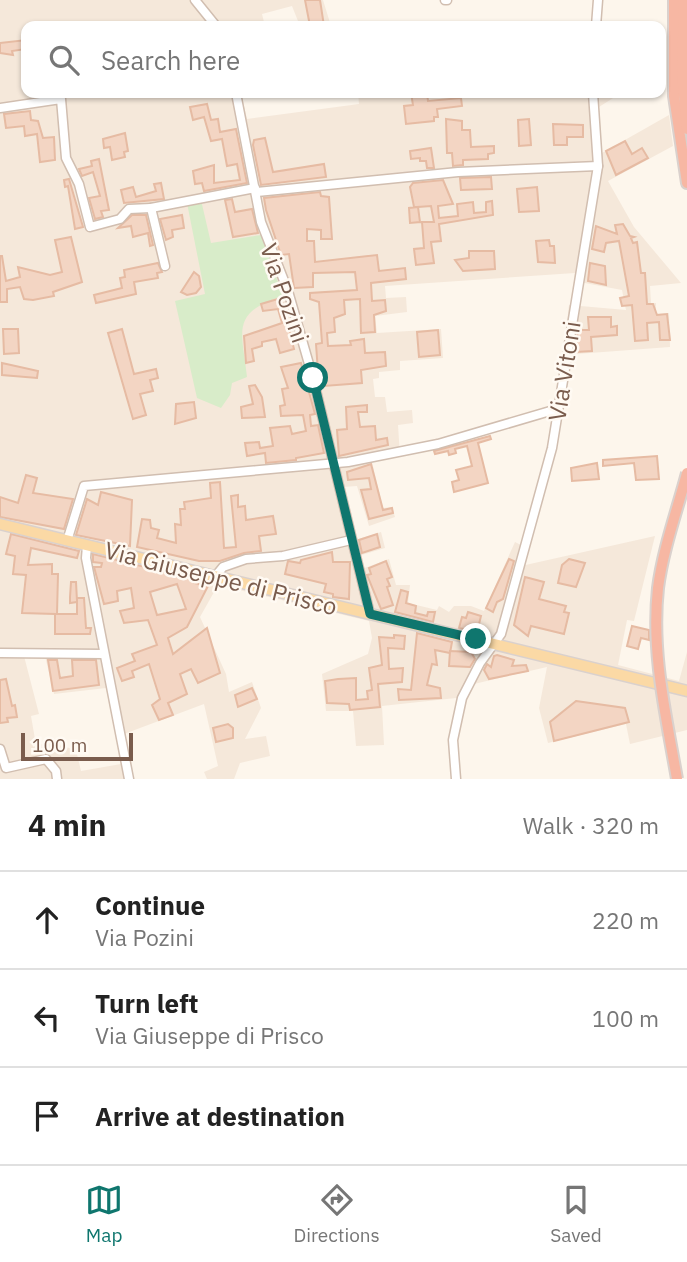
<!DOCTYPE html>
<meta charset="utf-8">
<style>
:root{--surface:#fff;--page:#f6f6f6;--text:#222;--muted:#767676;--line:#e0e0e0;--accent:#0f766e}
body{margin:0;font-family:"IBM Plex Sans",sans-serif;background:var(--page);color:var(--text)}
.scale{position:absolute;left:21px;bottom:18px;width:112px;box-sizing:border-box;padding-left:7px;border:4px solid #7a5c4d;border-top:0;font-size:19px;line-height:24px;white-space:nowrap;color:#7a5c4d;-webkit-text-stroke:5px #fffaf3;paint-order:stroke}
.stop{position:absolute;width:21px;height:21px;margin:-16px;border:5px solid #0f766e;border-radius:50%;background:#fff}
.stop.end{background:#0f766e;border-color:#fff;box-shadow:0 2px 7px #0008}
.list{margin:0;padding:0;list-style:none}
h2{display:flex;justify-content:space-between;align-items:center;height:91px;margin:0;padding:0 28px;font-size:30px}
h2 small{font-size:23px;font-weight:400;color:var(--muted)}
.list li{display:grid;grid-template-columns:46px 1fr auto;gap:21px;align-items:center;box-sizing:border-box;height:98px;padding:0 28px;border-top:2px solid var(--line)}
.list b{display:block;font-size:26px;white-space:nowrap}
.list p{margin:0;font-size:23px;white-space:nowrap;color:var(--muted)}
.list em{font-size:23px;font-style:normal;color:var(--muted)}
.icon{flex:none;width:38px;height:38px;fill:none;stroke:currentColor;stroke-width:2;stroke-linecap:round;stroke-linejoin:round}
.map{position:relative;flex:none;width:687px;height:779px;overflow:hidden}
.search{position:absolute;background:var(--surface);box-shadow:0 2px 5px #0004;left:21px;right:21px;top:21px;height:77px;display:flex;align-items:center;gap:18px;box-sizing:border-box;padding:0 24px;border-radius:14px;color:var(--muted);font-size:26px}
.sheet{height:385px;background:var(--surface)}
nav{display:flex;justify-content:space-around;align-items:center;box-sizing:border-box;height:98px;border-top:2px solid var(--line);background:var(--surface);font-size:19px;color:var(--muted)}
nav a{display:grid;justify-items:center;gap:4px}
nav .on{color:var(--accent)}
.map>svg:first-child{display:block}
.residential{fill:#f5e8da}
.green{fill:#d8ecc9}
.building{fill:#f3d5c3;stroke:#e6bba3;stroke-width:2;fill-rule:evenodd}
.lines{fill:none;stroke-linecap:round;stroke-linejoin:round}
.minor-casing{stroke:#d1beb0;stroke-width:11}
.major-casing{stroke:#dad1cd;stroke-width:13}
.highway-casing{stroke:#dad1cd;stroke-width:14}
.minor{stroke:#fff;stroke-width:8}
.major{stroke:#fbd9a5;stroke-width:10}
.highway{stroke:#f7b7a3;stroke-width:10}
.highway-bridge-casing{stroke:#dad1cd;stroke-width:14;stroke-linecap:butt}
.highway-bridge{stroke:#f7b7a3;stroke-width:10}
.route{stroke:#0f766e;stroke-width:9}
.labels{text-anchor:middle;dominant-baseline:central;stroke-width:5;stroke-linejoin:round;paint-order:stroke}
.street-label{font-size:24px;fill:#7a5c4d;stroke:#fffaf3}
</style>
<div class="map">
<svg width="687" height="779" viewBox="0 0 687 779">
<rect width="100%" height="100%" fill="#fdf6ec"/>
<!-- residential -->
<path class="residential" d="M0 0H323L331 26H300L292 6 262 14 265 26H26V93H241L247 119 359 104 358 93H457L458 98H463L512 93H621L599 107 602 153 669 115 673 146 608 181 634 227 681 283 650 286 651 303H656V314L669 313 670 347 563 355 569 305 626 310 622 290 574 281 575 273 385 286 386 298 406 297 407 312 375 316 377 333 441 329 443 358 400 361V370L379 372V378L373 379 375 397H385L387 412 412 410 413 423 398 425 400 456 372 462 383 508 392 507 395 517 369 526 357 486 343 487 355 540 381 532 385 548 358 556 362 569 389 559 396 585H410L408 603 437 610 439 606 449 612 454 606H471L484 611 515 542 525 547 521 566 655 536 634 621 627 620 618 665 679 681 687 652V730L630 744 626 724 548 743 539 708 547 667 474 684 467 700 456 698 382 706 384 745 356 746 353 711H326L322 674 368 654 372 638 369 621 218 585 200 617 226 674 229 692 252 682 261 708 245 739 266 736 270 756 240 763 234 779H207L204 772 218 766 204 704 116 737 106 688 54 694 45 656H24L39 714 31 716 36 745 52 743 76 750 81 771 121 764 125 779H0Z"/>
<!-- green -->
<path class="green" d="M201 200 211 243 261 235 283 296C230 313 242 330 247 377L232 383 230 395 221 408 197 398 175 301 205 294 187 203Z"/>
<!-- building -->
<g class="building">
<path d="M305 0H320L324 26H310Z"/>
<path d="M26 40V49L12 51 13 55 0 53V43Z"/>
<path d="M411 93H427L428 101 461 98 462 106 437 109 438 117H434V121L406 124 404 106 413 105Z"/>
<path d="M207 104 211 120 218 119 220 132 236 129 247 183 204 191 202 183 195 184 193 171 214 165V183L240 180 237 164 227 166 222 139 211 141 204 117 193 120 190 107Z"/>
<path d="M30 111 31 120 38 121 43 138 54 137 55 160 40 162 37 134 25 136 24 126 6 128 4 114Z"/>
<path d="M446 119 462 121V130H470L471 147 494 146V153L488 154V159L463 160V165L453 166 452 153H447Z"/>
<path d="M529 119 531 145 519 146 518 120Z"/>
<path d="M553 124 583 125V137H567V145H554Z"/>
<path d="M125 133 128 151 124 152 125 157 112 160 110 147 104 148 103 139Z"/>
<path d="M265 138 273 172 324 164 326 177 261 185 253 145 254 140Z"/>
<path d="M625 141 632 154 642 148 648 158 616 175 606 151Z"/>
<path d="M431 148 434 168H427L426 161H420V158L411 159 410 151Z"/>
<path d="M99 159 109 210 101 211 103 217 95 219 89 198 100 196 93 172 82 176 79 169 92 166 91 161Z"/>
<path d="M491 177 492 189 461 190 460 178Z"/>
<path d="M69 179 83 227 75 229 68 186 65 187 64 180Z"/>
<path d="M443 180 453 204 438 206 439 218 458 216 457 204 473 202 474 213 486 212V202L492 201 493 215 439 224 441 241 431 242 434 263 416 265 414 249 424 248 422 222H434L431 206 418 207 420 222 410 223 409 208 418 207H414L410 187 413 183Z"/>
<path d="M161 183 164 199 124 203 121 190 133 187 136 197 156 191 154 184Z"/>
<path d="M537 187 539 211 519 212 517 189Z"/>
<path d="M320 192 321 196 329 197 332 239H321V230L307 229V241H314L315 262 377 255 379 271 405 268 406 279 371 283 372 301 385 300 386 311 374 315 375 332 361 333 360 299 344 300 345 314 334 318 335 332 327 333 328 346 351 345 350 341 364 339 365 353 385 352 386 366 361 370 362 383 324 386 322 372H318L316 344 322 343 319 302 310 299V293L357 290 355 272 313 273V287L294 288 289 254 281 255 266 210 264 198Z"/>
<path d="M232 199 235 212 252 209 258 233 233 237 225 200Z"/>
<path d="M132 215H146L153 245 150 246 148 233 133 237 131 226 118 228Z"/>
<path d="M182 215 184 228 172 230 173 237 166 240 160 219Z"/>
<path d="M623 224 630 236 634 237 631 238 633 243 637 242 641 273H645L647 304H653L657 315 667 314 670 340H660L659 322 647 323 648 340 635 341 632 305 622 306 620 298 629 296 619 241 606 243 604 252 592 249 596 226 617 234 615 225Z"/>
<path d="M71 237 82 282 53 292 54 296 33 300 24 299 20 287 7 289V302H0V256H2L6 281 20 277 18 267 50 275 62 272 55 240Z"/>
<path d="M549 240 550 246H554L555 263 538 262 536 241Z"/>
<path d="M469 251H494L495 269 463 271 455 260 469 258Z"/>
<path d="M158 263 162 272 157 273 158 278 134 282 136 294 96 303 94 295 122 288 120 278 125 277 124 270Z"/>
<path d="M590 263 605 266 606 285 588 281Z"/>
<path d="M194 272 199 276 201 287 196 293 187 295 181 292Z"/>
<path d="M281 298 294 349 280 353 276 339 262 342V346L252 349 254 361 246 363 244 336 282 323 278 309 263 311 261 304Z"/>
<path d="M588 317H611V327L617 326V335L591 337 592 351 576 352 578 330H589Z"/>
<path d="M3 329H18L19 353 4 354Z"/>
<path d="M122 329 134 374 156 369 158 378 150 380 153 391 140 394 146 415 133 419 108 333Z"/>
<path d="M438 330 440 355 419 357 417 332Z"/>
<path d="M2 363 38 371 37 378 2 375Z"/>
<path d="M301 363 315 414 310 415 311 426 318 425 324 453 296 458V460L266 463 265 453 247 456 245 443 259 442 260 448 273 446 270 428 290 426 292 434 306 431 303 415 281 416 280 406 285 405 282 389 288 388 281 367Z"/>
<path d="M255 385 262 397 265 417 242 418 241 407 253 404 249 386Z"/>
<path d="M194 402 196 418 175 424 176 404Z"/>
<path d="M367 405V412H358L360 427 375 426 376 440 387 438 388 445 339 456 337 430 347 429 346 407Z"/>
<path d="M490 436 491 439 478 443 488 483 454 492 452 482 459 480 456 470 472 466 467 446 455 449 456 453 449 455 448 451 435 454 434 451Z"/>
<path d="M657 456 659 479 636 480 634 463 603 466V460Z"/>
<path d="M597 463 599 479 572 481 571 468Z"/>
<path d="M371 464 383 510 392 508 393 513 369 519 361 490 371 489 369 478 348 480 347 472Z"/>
<path d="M26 475 37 478 33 493 73 499 64 529 0 517V497L18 503Z"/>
<path d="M220 482 224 548 236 547 231 496 238 495V507L245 506 246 520 273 516 276 534 259 536 261 551 244 553 220 561H199L137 547 142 519 150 520 151 528 159 530 157 538 176 543 175 524 181 525 180 509H185L184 502 211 498 210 483Z"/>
<path d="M101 492 132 500 130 546 76 535 87 499 98 505Z"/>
<path d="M11 534 79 551 77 558 31 548 28 565 52 564V574H58L57 614H77V602L70 603V597L71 582H76L77 601V598H84L86 628H91L90 634H55V614L22 613 26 575 13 574 15 556 6 554Z"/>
<path d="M377 534 380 547 362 553 359 540Z"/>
<path d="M332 552 333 562H350L349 599 333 597V594L324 592 326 584 285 574 288 561 300 563 301 560Z"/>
<path d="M93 554 193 579 194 583 208 586 187 627 168 638 173 654 207 628 220 673 198 683 191 669 180 674 187 694 168 703 173 715 159 720 152 705 160 699 149 664 132 671 134 677 122 681 117 668 135 661 132 654 157 645 148 620 124 623 120 611 134 608 131 588 117 591 118 601 104 604 94 567H101L102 563 93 562ZM177 584 186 609 157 615 150 592Z"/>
<path d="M509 559 514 561 503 599 497 602 493 612 486 608Z"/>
<path d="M569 559 585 563 576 587 558 583 562 565Z"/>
<path d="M386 561 392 577 387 579 390 586 387 587 393 605 381 609 367 575 371 574 369 568Z"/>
<path d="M525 577 544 582 539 599 566 606 564 612 569 613 564 634 531 626 528 636 514 625Z"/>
<path d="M401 590 408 592 406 603 416 606 415 613 427 616 428 612H435L433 622 395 612Z"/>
<path d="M468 612 481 616 477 632 459 628 462 617 466 618Z"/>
<path d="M632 626 649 630V640L641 638 638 649 627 646Z"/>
<path d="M417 633 452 642 450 653 435 650 437 665 432 664 427 685 440 688 441 698 399 700 398 689 411 690Z"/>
<path d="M394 635 405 636 404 649 388 648 389 669 403 668 402 682 378 684 380 707 350 710 349 704 327 703 325 681 338 679 356 678V700L368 699 367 691 372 690 369 668 382 665 379 637 394 638Z"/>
<path d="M450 651 471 652 475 659 470 667 449 666Z"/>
<path d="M497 655 514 660 512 666 526 665 528 671 489 679 484 670 487 664 491 667 494 656Z"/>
<path d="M48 660H57L60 678 73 676 72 660H96L99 685 53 691Z"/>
<path d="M6 679 12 706 15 705 17 717 7 718 8 722 0 723V680Z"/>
<path d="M252 688 257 699 238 707 235 695Z"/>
<path d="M576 701 625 708 629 722 554 741 550 722Z"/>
<path d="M228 724 233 728V738L216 742 213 728Z"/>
</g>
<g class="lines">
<defs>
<g id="minor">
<path d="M195 0 216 26"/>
<path d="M445 0H447"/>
<path d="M596 26 598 0"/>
<path d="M236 93 261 222 288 291 313 378 370 614"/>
<path d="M0 108 61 99 66 158 79 184 90 227 120 219 129 209 151 208"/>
<path d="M257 192 458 172 598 166"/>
<path d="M165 266 151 208 255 188"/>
<path d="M67 541 84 486 348 462 438 444 557 409"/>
<path d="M87 546 86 558 129 779"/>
<path d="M214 578 223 567 246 559 283 556 351 540"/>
<path d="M0 653 104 654"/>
<path d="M0 749 6 768 46 759 56 771 57 779"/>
<path d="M456 779 453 740 462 698 480 663 501 634 552 448 598 166 593 93"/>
</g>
<path id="major" d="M0 524 687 691"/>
<g id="highway">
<path d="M674 0V96L687 183"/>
<path d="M684 0 682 73 687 129"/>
</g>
</defs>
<!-- minor casing -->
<use href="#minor" class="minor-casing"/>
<!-- major casing -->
<use href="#major" class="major-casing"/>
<!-- highway casing -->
<use href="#highway" class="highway-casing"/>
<!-- minor -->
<use href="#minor" class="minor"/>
<!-- major -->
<use href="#major" class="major"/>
<!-- highway -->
<use href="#highway" class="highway"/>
<defs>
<path id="highway-bridge" d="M677 779C666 715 651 653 658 588 663 549 677 511 687 473"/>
</defs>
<!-- highway-bridge casing -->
<use href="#highway-bridge" class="highway-bridge-casing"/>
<!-- highway-bridge -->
<use href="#highway-bridge" class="highway-bridge"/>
</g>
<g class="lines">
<!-- route -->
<path class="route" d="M313 378 370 614 476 639"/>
</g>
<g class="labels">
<!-- street labels -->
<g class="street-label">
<text transform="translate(285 293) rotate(71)">Via Pozini</text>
<text transform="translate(564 371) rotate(-81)">Via Vitoni</text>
<text transform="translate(221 578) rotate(14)">Via Giuseppe di Prisco</text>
</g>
</g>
</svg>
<div class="scale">100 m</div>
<div class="stop" style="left:313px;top:378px"></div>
<div class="stop end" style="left:476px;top:639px"></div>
<div class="search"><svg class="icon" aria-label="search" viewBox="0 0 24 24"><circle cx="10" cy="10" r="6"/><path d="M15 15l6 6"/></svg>Search here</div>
</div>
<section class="sheet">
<h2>4 min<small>Walk · 320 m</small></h2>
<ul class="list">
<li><svg class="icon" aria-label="ahead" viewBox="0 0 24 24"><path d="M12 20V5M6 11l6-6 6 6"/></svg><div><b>Continue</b><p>Via Pozini</p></div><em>220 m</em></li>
<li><svg class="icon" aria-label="left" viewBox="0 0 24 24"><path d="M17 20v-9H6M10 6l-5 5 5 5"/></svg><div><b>Turn left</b><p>Via Giuseppe di Prisco</p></div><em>100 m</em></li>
<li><svg class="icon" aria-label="arrive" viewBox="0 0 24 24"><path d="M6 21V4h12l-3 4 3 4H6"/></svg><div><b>Arrive at destination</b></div></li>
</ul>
</section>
<nav>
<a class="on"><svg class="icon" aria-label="map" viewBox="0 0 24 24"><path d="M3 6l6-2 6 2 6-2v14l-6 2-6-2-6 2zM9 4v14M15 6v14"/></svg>Map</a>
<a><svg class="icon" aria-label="directions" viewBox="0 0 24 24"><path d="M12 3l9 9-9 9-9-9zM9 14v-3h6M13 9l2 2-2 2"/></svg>Directions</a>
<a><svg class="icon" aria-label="saved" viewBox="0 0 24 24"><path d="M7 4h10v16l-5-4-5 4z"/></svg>Saved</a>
</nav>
